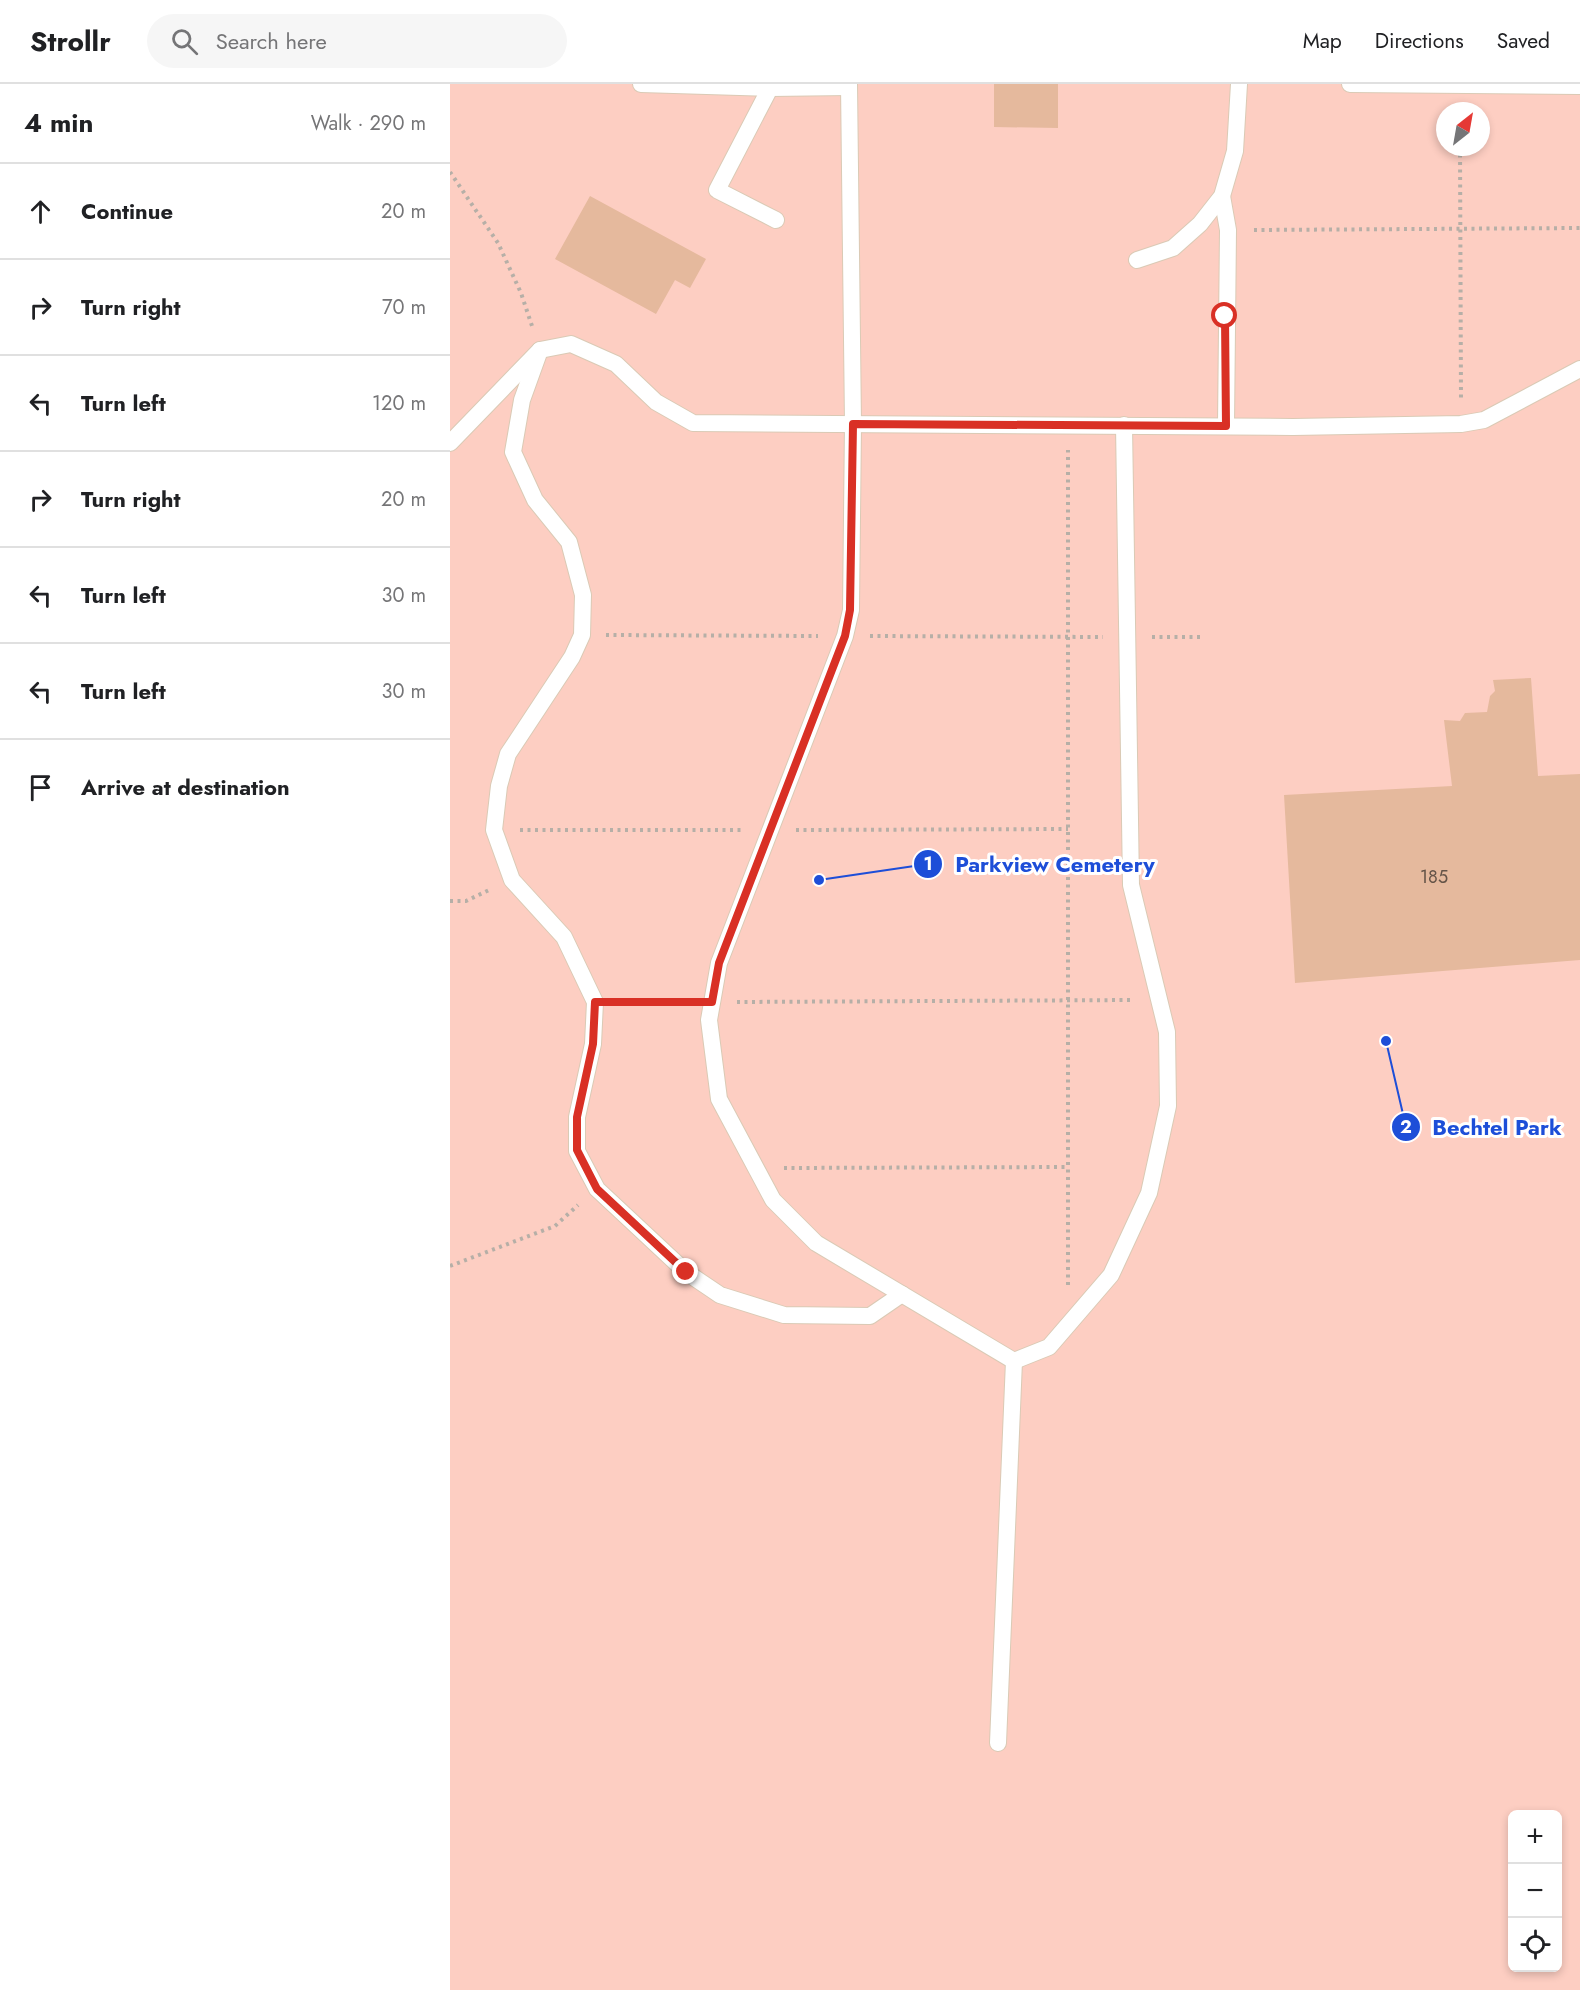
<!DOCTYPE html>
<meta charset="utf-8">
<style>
:root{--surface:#fff;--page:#f6f6f6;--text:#202124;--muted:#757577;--line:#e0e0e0}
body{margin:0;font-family:Jost,sans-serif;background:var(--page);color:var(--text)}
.controls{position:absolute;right:18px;bottom:18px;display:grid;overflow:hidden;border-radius:9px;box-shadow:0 3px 9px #0003}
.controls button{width:54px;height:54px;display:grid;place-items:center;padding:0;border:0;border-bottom:2px solid var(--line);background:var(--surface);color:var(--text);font:30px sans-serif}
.compass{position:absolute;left:986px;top:18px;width:54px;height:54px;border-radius:50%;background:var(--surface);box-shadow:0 3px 9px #0003;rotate:31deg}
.stop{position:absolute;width:18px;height:18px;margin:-14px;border:4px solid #d93025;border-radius:50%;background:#fff}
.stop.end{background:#d93025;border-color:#fff;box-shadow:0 2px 6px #0008}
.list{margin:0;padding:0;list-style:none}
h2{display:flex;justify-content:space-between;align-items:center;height:78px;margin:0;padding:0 24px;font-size:26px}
h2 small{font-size:20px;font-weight:400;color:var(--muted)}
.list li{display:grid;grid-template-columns:39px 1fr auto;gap:18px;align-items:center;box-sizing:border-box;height:96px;padding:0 24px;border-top:2px solid var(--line)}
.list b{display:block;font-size:22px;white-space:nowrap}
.list em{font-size:20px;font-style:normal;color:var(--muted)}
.icon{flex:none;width:33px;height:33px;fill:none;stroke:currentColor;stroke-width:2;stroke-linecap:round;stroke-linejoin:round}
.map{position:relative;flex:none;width:1130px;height:1906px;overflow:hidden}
header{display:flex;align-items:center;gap:36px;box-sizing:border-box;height:84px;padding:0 30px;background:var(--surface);border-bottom:2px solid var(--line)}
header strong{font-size:28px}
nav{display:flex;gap:33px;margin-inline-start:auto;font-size:21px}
.search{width:420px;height:54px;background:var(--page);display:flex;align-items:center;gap:15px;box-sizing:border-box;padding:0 21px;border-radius:33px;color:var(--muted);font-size:22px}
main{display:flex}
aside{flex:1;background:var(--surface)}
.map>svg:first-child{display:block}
.green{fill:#fdcec2;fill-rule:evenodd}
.building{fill:#e5b99d}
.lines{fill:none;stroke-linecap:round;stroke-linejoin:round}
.lane-casing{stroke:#dacab5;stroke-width:18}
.path{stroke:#b6afa7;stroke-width:4;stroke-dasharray:3 4.5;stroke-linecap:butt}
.lane{stroke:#fff;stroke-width:16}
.route{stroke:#d93025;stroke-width:8}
.labels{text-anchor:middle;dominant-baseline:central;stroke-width:6;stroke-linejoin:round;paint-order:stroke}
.number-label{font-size:18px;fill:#655448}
.leader{fill:none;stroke:#1d4ed8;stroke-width:2}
.callout-dot{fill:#1d4ed8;stroke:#fff;stroke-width:2}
.mark-label{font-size:18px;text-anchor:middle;font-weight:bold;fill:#fff}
.callout-label{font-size:22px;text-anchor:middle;font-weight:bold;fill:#1d4ed8;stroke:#fff;stroke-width:6;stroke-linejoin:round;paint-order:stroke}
</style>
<header>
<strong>Strollr</strong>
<div class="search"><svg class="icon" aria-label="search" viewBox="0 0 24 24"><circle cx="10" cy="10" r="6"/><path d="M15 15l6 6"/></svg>Search here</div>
<nav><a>Map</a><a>Directions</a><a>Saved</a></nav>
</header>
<main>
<aside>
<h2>4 min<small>Walk · 290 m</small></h2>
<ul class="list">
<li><svg class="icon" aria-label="ahead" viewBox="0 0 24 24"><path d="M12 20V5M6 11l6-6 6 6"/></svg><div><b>Continue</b></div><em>20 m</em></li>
<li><svg class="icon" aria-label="right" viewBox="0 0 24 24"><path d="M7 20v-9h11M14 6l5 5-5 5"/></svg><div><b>Turn right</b></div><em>70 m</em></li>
<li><svg class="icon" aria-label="left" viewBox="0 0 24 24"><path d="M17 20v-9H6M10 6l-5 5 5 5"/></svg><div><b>Turn left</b></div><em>120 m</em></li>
<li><svg class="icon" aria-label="right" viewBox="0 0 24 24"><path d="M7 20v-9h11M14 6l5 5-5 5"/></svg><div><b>Turn right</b></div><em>20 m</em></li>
<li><svg class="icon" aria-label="left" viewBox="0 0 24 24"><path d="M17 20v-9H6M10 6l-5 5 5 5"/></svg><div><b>Turn left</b></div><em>30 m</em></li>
<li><svg class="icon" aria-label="left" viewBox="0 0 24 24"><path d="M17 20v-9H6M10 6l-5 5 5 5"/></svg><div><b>Turn left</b></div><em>30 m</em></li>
<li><svg class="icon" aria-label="arrive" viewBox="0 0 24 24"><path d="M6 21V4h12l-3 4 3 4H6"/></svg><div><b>Arrive at destination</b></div></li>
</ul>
</aside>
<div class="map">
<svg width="1130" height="1906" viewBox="0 0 1130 1906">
<rect width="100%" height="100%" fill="#fdf6ee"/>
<!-- green -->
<path class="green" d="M0 0H1130V1906H0ZM995 27H1031V63H995ZM1062 1730H1108V1884H1062Z"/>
<!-- building -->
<g class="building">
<path d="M544 0H608V44L544 43Z"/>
<path d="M140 112 256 175 240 204 225 196 206 230 105 175Z"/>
<path d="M1081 594 1088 692 1130 690V876L845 899 834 711 1002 702 994 636 1010 637 1015 629 1037 628 1040 612 1045 607 1043 596Z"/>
</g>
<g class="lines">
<defs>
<g id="lane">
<path d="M191 0 320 4 399 3"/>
<path d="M399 0 403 340 401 526 395 552 269 879 259 936 269 1015 323 1116 366 1159 564 1277"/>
<path d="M900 0 1130 2"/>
<path d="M320 4 267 106 326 136"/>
<path d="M772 112 778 146 776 342"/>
<path d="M687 176 723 164 750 140 772 112 785 67 789 0"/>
<path d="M90 266 72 316 63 368 85 416 119 458 133 511 132 551 122 573 58 670 49 702 44 746 62 796 114 853 145 918 143 960 127 1033V1067L147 1105 236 1188 270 1211 334 1231 420 1232 452 1210"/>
<path d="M0 359 90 266 121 260 166 280 206 318 243 339 843 343 1011 340 1034 336 1130 285"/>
<path d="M564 1277 599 1263 661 1191 699 1109 718 1022 717 948 681 801 674 341"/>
<path d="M548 1659 564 1277"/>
</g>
</defs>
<!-- lane casing -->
<use href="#lane" class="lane-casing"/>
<!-- path -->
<g class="path">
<path d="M1010 63 1011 315"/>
<path d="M0 88 48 159 71 209 82 242"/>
<path d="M804 146 1130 144"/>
<path d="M156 551 368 552"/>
<path d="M420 552 653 553"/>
<path d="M702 553H753"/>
<path d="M70 746H293"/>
<path d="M346 746 618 745"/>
<path d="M0 817H16L39 806"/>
<path d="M170 918H237"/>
<path d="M287 918 684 916"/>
<path d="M334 1084 618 1083"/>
<path d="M0 1182 105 1142 128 1121"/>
<path d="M618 1201V366"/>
</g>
<!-- lane -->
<use href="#lane" class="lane"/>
</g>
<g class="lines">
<!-- route -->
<path class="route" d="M236 1188 147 1105 127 1066V1033L143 960 145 918H262L269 879 395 552 400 526 403 340 776 342 775 232"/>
</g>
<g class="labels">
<!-- number labels -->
<g class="number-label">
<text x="984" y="793">185</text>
</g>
</g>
<!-- callouts -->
<path class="leader" d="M369 796L478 780M936 957L956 1043"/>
<g class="callout-dot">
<circle cx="369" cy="796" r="6"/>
<circle cx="936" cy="957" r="6"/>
<circle cx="478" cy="780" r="15"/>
<circle cx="956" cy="1043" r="15"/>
</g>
<g class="mark-label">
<text x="478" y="786">1</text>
<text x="956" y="1049">2</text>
</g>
<g class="callout-label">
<text x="605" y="788">Parkview Cemetery</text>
<text x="1047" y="1051">Bechtel Park</text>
</g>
</svg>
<div class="controls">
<button>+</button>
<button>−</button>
<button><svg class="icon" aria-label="locate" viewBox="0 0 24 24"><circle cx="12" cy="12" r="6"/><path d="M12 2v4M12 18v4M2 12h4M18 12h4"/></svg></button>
</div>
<svg class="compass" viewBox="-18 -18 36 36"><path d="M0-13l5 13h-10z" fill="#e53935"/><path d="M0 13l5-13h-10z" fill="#757577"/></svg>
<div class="stop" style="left:775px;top:232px"></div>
<div class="stop end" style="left:236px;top:1188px"></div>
</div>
</main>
